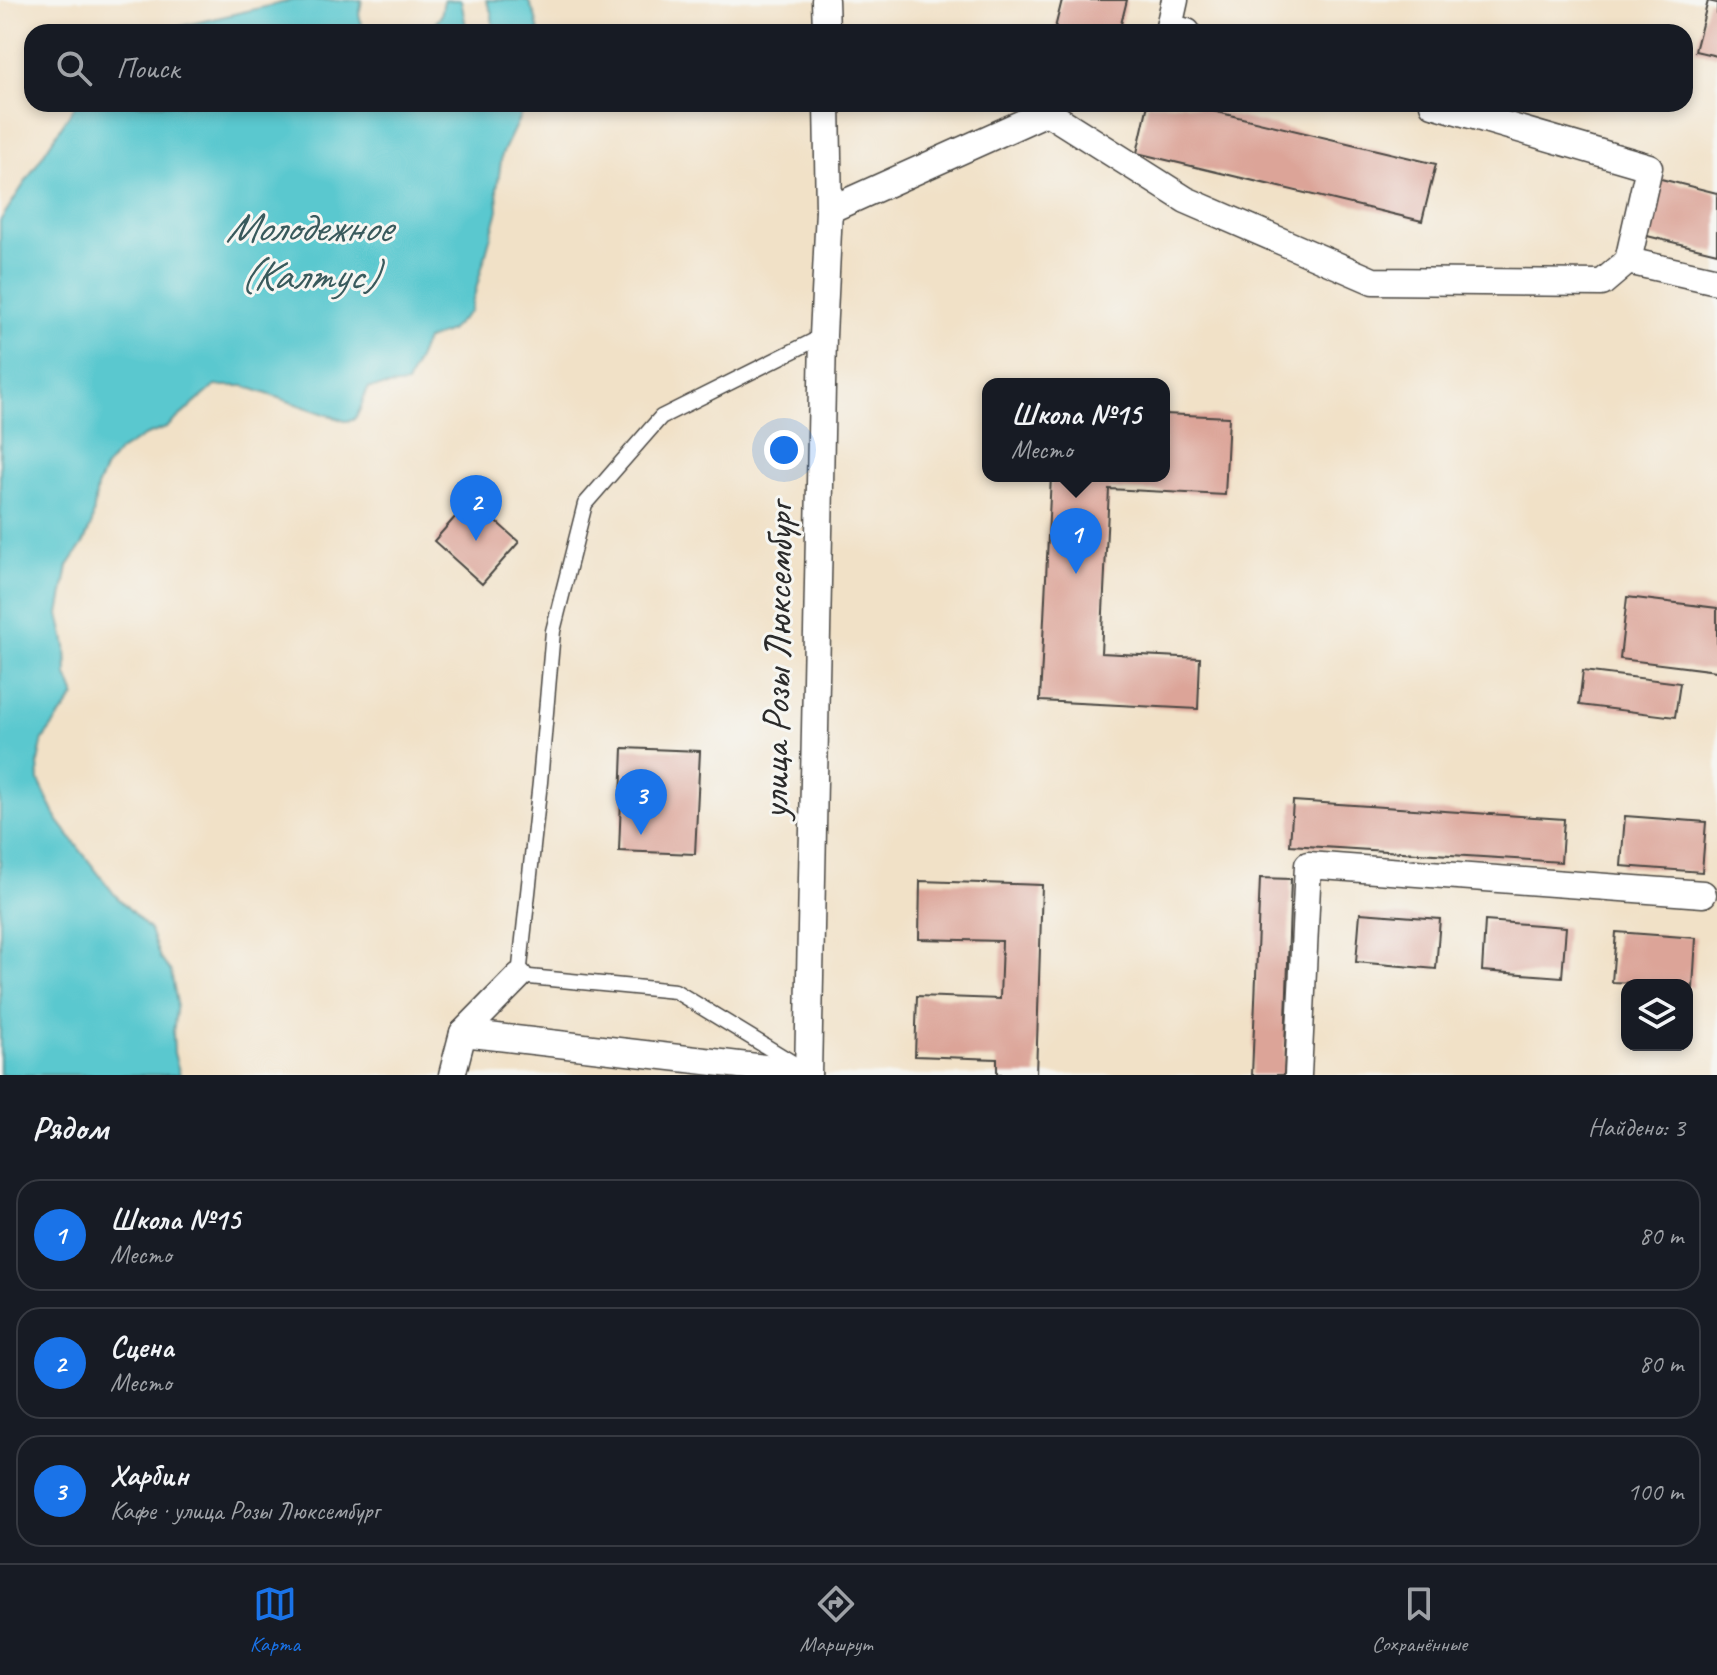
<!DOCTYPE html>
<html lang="ru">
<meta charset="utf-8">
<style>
:root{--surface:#171b24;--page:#242831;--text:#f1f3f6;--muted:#9ea1a6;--line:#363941;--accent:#1a73e8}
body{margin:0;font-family:Caveat,sans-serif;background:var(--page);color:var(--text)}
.controls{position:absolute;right:24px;bottom:24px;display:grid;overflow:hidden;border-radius:16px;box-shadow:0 4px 12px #0003}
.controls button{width:72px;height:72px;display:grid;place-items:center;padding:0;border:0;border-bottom:2px solid var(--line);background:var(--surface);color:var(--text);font:40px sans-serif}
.you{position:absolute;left:784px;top:450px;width:28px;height:28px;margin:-20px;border:6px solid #fff;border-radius:50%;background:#1a73e8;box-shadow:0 0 0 12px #1a73e833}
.badge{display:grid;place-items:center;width:52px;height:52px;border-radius:50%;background:var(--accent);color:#fff;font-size:26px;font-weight:700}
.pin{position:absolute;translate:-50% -66px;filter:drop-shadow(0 2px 4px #0008)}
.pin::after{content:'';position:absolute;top:42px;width:28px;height:24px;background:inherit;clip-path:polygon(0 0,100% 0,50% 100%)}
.popup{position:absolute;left:982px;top:378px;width:188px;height:104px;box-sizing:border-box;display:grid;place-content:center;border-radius:16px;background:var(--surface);filter:drop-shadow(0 2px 6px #0005);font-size:26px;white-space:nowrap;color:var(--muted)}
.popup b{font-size:30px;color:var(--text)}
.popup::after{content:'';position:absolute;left:50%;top:100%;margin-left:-16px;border:16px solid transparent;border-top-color:var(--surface)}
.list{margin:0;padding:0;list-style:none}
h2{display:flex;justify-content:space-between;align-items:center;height:104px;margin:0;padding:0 32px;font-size:34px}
h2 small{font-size:26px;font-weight:400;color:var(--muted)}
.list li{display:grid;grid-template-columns:52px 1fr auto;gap:24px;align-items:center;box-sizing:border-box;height:112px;margin:0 16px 16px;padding:0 16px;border:2px solid var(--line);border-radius:24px}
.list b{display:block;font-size:30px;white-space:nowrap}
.list p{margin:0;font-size:26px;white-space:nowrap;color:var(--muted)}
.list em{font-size:26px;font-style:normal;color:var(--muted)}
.icon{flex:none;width:44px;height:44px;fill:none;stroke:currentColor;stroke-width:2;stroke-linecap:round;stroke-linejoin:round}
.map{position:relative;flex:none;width:1717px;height:1075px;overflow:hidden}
.search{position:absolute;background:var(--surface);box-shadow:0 4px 12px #0003;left:24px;right:24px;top:24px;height:88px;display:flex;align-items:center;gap:20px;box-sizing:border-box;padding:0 28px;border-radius:24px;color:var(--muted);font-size:30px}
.sheet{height:488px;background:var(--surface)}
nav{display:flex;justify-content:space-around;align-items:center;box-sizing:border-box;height:112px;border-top:2px solid var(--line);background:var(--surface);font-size:22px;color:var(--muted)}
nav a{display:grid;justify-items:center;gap:4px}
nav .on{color:var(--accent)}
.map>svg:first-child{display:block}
.water{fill:#5ac8cf;stroke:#427a7d;stroke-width:2}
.building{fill:#dca498}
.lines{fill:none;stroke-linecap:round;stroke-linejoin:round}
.lane-casing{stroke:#494642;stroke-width:17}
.street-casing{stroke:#494642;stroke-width:29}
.lane{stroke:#fff;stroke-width:14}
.street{stroke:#fff;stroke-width:26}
.labels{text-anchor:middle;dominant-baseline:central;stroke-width:6;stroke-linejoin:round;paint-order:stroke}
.street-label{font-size:40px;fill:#2b2b2b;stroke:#f6f6f2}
.water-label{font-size:42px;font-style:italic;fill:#395a5c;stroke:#f6f6f2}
</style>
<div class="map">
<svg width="1717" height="1075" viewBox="0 0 1717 1075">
<rect width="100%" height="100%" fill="#f6f6f2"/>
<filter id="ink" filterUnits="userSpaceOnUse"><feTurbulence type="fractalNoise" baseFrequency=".0125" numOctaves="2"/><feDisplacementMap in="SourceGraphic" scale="16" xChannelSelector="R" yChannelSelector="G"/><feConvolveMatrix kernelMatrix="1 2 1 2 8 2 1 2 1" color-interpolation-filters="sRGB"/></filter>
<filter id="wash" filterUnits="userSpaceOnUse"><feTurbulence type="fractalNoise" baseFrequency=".006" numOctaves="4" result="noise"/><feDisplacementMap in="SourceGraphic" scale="32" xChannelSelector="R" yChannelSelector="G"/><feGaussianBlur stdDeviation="1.8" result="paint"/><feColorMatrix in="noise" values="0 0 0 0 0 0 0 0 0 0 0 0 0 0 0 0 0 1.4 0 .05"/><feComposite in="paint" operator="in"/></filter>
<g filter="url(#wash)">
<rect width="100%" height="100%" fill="#f1e1c7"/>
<!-- water -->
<g class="water">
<path d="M294 0H362L359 15 364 32H157Z"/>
<path d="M444 0H461L467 32H428L441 16Z"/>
<path d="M486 0H528L535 15 539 32H493L492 14Z"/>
<path d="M76 104H526L502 154 497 189 498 210 470 311 450 331 426 340 407 384 369 388C360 398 365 408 353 420L345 421 244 386H215L166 428 144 436 118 452 106 467 97 487 92 523 84 542 68 566 59 614 66 646 67 675 75 696 43 739 38 762 39 781 58 821 115 895 150 930 160 958 171 972 177 1003 173 1033 174 1053 180 1075H0V221Z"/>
</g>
<g id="blocks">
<!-- building -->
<g class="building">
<path d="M1062 0H1127L1119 32H1054Z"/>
<path d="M1708 1 1717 3V56L1695 51Z"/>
<path d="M1148 104H1183L1436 164 1422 221 1137 153Z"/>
<path d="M1657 178 1717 193V253L1643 235Z"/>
<path d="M1164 414 1229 417 1225 495 1109 489 1101 653 1200 658 1198 709 1040 701 1051 476H1164Z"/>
<path d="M471 499 519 542 482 584 434 541Z"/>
<path d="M1627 597 1717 608V671L1620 659Z"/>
<path d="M1583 671 1680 683 1675 717 1579 705Z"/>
<path d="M623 748 700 751 695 854 619 851Z"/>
<path d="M1293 801 1564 819 1561 862 1290 845Z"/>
<path d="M1625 816 1706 822 1702 872 1621 866Z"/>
<path d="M1260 878 1291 879 1284 1075H1252Z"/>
<path d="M920 881 1042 885 1036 1075H997V1059L915 1056 917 996 1000 999 1002 941 919 939Z"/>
<path d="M1360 913 1440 919 1436 969 1356 962Z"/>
<path d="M1485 921 1566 927 1562 977 1482 971Z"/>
<path d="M1616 932 1696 938 1693 988 1687 985 1612 982Z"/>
</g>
</g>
</g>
<g filter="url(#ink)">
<use href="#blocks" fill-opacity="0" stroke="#494642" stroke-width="2"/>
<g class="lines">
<defs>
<path id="lane" d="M798 1066 675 991 519 976 540 782 553 631 585 504 661 417 823 336"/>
<g id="street">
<path d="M825 0 826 32"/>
<path d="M1175 0 1169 27 1187 32"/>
<path d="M1433 104 1649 167 1628 261"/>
<path d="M829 210 1047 112 1186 200 1373 281 1602 283 1628 261 1717 281"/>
<path d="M463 1033 808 1073"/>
<path d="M452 1075 463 1033 519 976"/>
<path d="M808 1075 823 336 829 210 827 104"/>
<path d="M1298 1075 1308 865 1703 894"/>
</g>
</defs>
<!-- lane casing -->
<use href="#lane" class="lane-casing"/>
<!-- street casing -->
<use href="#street" class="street-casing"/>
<!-- lane -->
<use href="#lane" class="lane"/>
<!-- street -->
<use href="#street" class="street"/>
</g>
</g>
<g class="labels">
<!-- street labels -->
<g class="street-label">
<text transform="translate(777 661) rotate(-89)">улица Розы Люксембург</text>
</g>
<!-- water labels -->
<g class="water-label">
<text x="308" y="227">Молодежное<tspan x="308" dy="48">(Калтус)</tspan></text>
</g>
</g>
</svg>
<div class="controls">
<button><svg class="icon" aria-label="layers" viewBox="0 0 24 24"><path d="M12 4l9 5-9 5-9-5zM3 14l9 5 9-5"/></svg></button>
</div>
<div class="you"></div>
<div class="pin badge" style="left:1076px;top:574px">1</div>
<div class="popup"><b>Школа №15</b>Место</div>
<div class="pin badge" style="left:476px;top:541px">2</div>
<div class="pin badge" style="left:641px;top:835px">3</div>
<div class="search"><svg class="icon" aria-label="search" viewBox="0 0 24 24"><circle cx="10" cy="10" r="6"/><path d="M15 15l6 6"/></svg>Поиск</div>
</div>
<section class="sheet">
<h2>Рядом<small>Найдено: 3</small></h2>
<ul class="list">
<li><span class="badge">1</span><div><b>Школа №15</b><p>Место</p></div><em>80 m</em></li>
<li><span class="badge">2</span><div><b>Сцена</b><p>Место</p></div><em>80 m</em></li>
<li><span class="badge">3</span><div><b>Харбин</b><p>Кафе · улица Розы Люксембург</p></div><em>100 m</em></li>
</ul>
</section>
<nav>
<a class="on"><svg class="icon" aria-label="map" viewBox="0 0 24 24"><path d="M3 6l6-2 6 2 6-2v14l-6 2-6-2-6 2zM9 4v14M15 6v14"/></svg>Карта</a>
<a><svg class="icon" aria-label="directions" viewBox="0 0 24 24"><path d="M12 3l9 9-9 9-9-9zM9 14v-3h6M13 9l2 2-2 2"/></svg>Маршрут</a>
<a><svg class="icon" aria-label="saved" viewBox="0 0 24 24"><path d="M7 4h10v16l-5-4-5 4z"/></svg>Сохранённые</a>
</nav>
